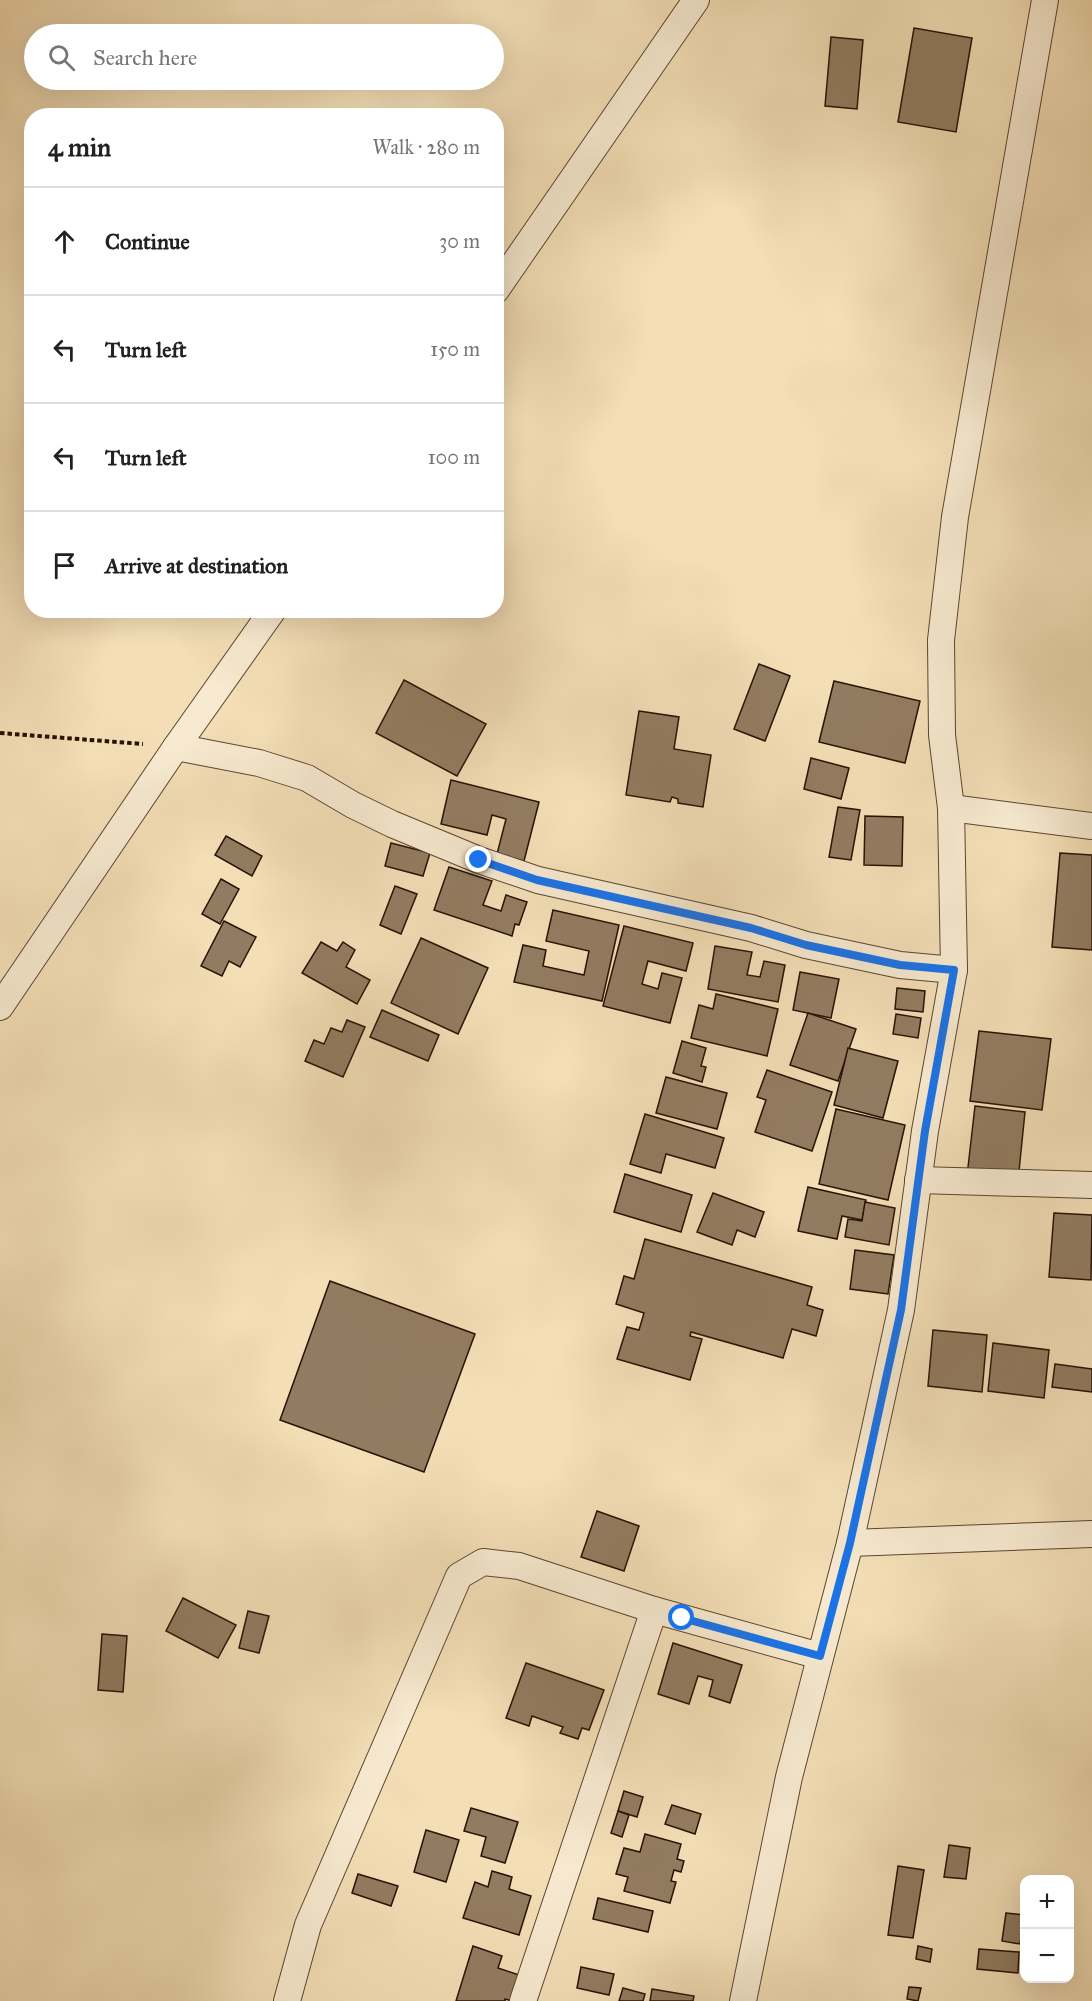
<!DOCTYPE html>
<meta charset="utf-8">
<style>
:root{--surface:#fff;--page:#f6f6f6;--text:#202124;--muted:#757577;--line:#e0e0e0}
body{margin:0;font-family:"IM FELL Great Primer",serif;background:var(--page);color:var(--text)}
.controls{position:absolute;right:18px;bottom:18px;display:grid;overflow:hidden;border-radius:12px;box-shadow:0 6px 24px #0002}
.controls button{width:54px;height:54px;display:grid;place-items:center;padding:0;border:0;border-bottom:2px solid var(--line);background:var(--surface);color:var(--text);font:30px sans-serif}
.stop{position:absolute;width:18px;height:18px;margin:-14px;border:4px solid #1a73e8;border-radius:50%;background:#fff}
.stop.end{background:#1a73e8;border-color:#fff;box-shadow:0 2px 6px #0008}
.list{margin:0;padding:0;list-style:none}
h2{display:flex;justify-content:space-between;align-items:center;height:78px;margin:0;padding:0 24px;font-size:26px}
h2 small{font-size:20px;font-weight:400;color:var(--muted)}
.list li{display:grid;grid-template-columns:39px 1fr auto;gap:18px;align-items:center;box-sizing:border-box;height:108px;padding:0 24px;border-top:2px solid var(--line)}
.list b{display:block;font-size:22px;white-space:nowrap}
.list em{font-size:20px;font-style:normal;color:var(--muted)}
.icon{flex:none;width:33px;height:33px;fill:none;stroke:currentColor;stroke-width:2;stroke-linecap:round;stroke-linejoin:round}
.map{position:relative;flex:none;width:1092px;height:2001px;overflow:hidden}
.search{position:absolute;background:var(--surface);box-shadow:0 6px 24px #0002;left:24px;top:24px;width:480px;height:66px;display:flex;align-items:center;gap:15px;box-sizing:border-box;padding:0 21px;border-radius:33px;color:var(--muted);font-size:22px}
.panel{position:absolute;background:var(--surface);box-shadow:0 6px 24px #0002;left:24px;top:108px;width:480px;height:510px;border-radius:24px}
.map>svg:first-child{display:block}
.building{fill:#927c61;stroke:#281205;stroke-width:1.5}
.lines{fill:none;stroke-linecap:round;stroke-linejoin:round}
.minor-casing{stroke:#5b4531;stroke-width:28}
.path{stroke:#281205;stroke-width:4;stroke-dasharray:4.5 3;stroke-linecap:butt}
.minor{stroke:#f7ead0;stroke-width:26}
.route{stroke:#1a73e8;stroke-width:8}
</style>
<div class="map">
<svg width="1092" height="2001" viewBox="0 0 1092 2001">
<rect width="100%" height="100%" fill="#f3deb6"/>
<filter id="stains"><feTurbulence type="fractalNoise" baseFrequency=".00333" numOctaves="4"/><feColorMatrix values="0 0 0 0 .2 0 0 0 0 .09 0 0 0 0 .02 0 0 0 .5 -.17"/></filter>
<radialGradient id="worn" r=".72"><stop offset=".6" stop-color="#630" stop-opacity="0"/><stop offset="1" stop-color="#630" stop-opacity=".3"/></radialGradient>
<!-- building -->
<g class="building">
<path d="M914 28 972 38 956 132 898 122Z"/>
<path d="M831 37 863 40 857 109 825 106Z"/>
<path d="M759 664 790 676 765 741 734 729Z"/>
<path d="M404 680 486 724 457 776 376 733Z"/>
<path d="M834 681 920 701 905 763 819 742Z"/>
<path d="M639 711 679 717 674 749 711 755 703 807 678 803V799L672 797 670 802 626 795Z"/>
<path d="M811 758 849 768 841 799 804 789Z"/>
<path d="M451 780 539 802 524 861 497 854 506 819 492 815 487 835 441 824Z"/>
<path d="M838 807 860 810 851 860 829 857Z"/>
<path d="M865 816 903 817 902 866 864 865Z"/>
<path d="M226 836 262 856 252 876 215 855Z"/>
<path d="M391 843 430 853 423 876 385 866Z"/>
<path d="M1060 853 1092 855V950L1052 947Z"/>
<path d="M449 867 492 881 483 905 501 911 506 895 527 902 519 925 515 924 512 936 434 910Z"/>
<path d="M221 879 239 889 220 924 202 914Z"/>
<path d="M395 886 417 894 401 934 380 925Z"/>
<path d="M553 910 619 925 602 1001 514 982 523 945 546 950 543 966 584 975 589 951 546 941Z"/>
<path d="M224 921 256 937 240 967 229 961 222 976 201 966Z"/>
<path d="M624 926 693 943 686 971 648 961 642 984 658 989 662 973 682 978 670 1023 603 1006Z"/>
<path d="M421 938 488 968 458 1034 391 1003Z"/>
<path d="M321 942 337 951 343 942 355 950 346 967 370 980 357 1004 302 973Z"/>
<path d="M715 946 752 952 747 975 760 977 764 961 785 965 778 1002 708 989Z"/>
<path d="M800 972 839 979 831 1018 793 1010Z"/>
<path d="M897 988 925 991 923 1012 895 1009Z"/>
<path d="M716 994 778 1009 767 1056 691 1038 699 1005 713 1009Z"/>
<path d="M382 1010 439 1035 428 1061 370 1037Z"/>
<path d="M808 1013 856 1029 838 1081 790 1065Z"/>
<path d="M896 1014 921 1018 918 1038 893 1034Z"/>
<path d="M347 1020 365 1027 343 1077 305 1061 314 1040 324 1044 331 1028 342 1032Z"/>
<path d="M979 1031 1051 1039 1042 1110 970 1101Z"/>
<path d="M682 1041 706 1048 701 1066 706 1067 702 1082 673 1073Z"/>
<path d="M848 1048 898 1061 883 1118 834 1105Z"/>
<path d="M767 1070 832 1092 812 1151 755 1132 766 1100 757 1097Z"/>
<path d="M666 1077 727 1093 717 1129 656 1113Z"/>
<path d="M975 1106 1025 1112 1018 1181 967 1176Z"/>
<path d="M836 1109 905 1125 888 1200 819 1184Z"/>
<path d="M645 1114 724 1138 715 1168 666 1154 661 1173 630 1164Z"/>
<path d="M625 1174 692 1195 681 1232 614 1212Z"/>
<path d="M808 1187 866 1200 862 1220 842 1216 837 1239 798 1231Z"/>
<path d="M713 1193 764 1212 755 1237 737 1230 732 1245 697 1232Z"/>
<path d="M865 1202 895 1208 889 1245 845 1237 848 1219 862 1221Z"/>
<path d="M1054 1213 1092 1215 1091 1280 1049 1277Z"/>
<path d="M645 1239 812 1287 807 1305 823 1310 816 1336 792 1329 783 1358 691 1332 690 1336 702 1339 690 1380 617 1359 627 1327 639 1330 644 1313 616 1304 624 1276 634 1279Z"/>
<path d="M855 1250 894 1255 888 1294 850 1289Z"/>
<path d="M330 1281 475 1334 424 1472 280 1420Z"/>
<path d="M933 1330 987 1335 982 1392 928 1386Z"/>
<path d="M993 1343 1049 1350 1044 1398 988 1391Z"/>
<path d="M1055 1364 1092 1369V1392L1052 1387Z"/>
<path d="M597 1511 639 1526 624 1571 581 1557Z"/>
<path d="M183 1598 236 1625 218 1658 166 1631Z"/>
<path d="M248 1611 269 1616 259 1653 239 1648Z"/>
<path d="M102 1634 127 1636 123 1692 98 1690Z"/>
<path d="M673 1643 742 1665 730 1703 709 1696 713 1680 698 1676 689 1704 658 1694Z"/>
<path d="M526 1663 604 1690 589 1730 582 1728 578 1739 560 1733 563 1727 532 1716 529 1726 506 1718Z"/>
<path d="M624 1791 643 1797 637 1817 618 1811Z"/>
<path d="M672 1805 701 1814 695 1834 665 1824Z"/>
<path d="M471 1808 518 1822 505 1863 481 1856 486 1837 464 1831Z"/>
<path d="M618 1811 629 1815 622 1837 611 1833Z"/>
<path d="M426 1830 459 1840 446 1882 414 1872Z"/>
<path d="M645 1834 681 1844 677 1859 684 1861 681 1872 674 1870 671 1881 676 1882 670 1903 624 1891 628 1877 616 1874 624 1848 640 1852Z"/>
<path d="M949 1845 970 1848 966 1879 944 1877Z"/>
<path d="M898 1866 924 1870 913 1938 888 1935Z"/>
<path d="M492 1871 512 1877 509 1889 531 1896 519 1935 463 1918 475 1882 488 1887Z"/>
<path d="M358 1874 398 1886 391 1906 352 1893Z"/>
<path d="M598 1898 653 1911 648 1932 593 1919Z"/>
<path d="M1006 1913 1024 1915 1020 1944 1002 1941Z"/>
<path d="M473 1946 502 1956 498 1968 519 1975 512 2001 505 1999V2001H456Z"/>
<path d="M918 1946 932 1949 930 1962 916 1959Z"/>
<path d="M979 1949 1019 1952 1018 1973 977 1969Z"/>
<path d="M581 1967 614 1974 609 1995 577 1988Z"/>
<path d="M909 1987 921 1988 918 2001 907 1999Z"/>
<path d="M623 1988 645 1994 643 2001H619Z"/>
<path d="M652 1989 694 1996 693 2001H650Z"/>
</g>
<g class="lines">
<defs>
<g id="minor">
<path d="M496 290 696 0"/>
<path d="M176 747 259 763 307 778 353 805 392 824 479 860 538 880 751 928 806 945 900 965 954 970"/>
<path d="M951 808 1092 826"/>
<path d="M0 1007 176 747 273 610"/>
<path d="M918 1180 1092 1185"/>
<path d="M850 1543 1092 1534"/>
<path d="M287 2001 308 1925 459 1576 483 1562 519 1566 654 1610 820 1656"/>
<path d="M523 2001 654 1610"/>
<path d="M743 2001 789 1777 850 1543 901 1310 925 1131 954 970 951 808 942 735 941 640 955 517 1045 0"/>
</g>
</defs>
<!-- minor casing -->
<use href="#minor" class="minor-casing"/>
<!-- path -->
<path class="path" d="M0 733 143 744"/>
<!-- minor -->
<use href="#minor" class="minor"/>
</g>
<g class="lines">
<!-- route -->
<path class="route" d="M479 860 537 880 751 928 806 945 900 965 954 970 925 1131 901 1310 850 1543 820 1656 682 1618"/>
</g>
<rect width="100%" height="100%" filter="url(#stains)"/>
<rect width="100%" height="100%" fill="url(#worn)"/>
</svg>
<div class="controls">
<button>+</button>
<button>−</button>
</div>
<div class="stop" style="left:682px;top:1618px"></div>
<div class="stop end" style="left:479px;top:860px"></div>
<div class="search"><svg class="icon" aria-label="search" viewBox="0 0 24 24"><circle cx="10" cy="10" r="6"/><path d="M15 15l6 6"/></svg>Search here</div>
<section class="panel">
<h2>4 min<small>Walk · 280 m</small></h2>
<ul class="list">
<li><svg class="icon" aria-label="ahead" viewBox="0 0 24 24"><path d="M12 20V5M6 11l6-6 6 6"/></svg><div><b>Continue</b></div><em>30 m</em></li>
<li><svg class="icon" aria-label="left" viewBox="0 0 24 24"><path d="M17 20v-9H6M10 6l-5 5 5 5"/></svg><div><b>Turn left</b></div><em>150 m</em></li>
<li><svg class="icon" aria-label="left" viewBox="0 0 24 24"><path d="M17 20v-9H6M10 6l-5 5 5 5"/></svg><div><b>Turn left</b></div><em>100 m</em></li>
<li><svg class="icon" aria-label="arrive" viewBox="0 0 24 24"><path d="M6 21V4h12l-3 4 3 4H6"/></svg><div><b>Arrive at destination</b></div></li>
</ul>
</section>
</div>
